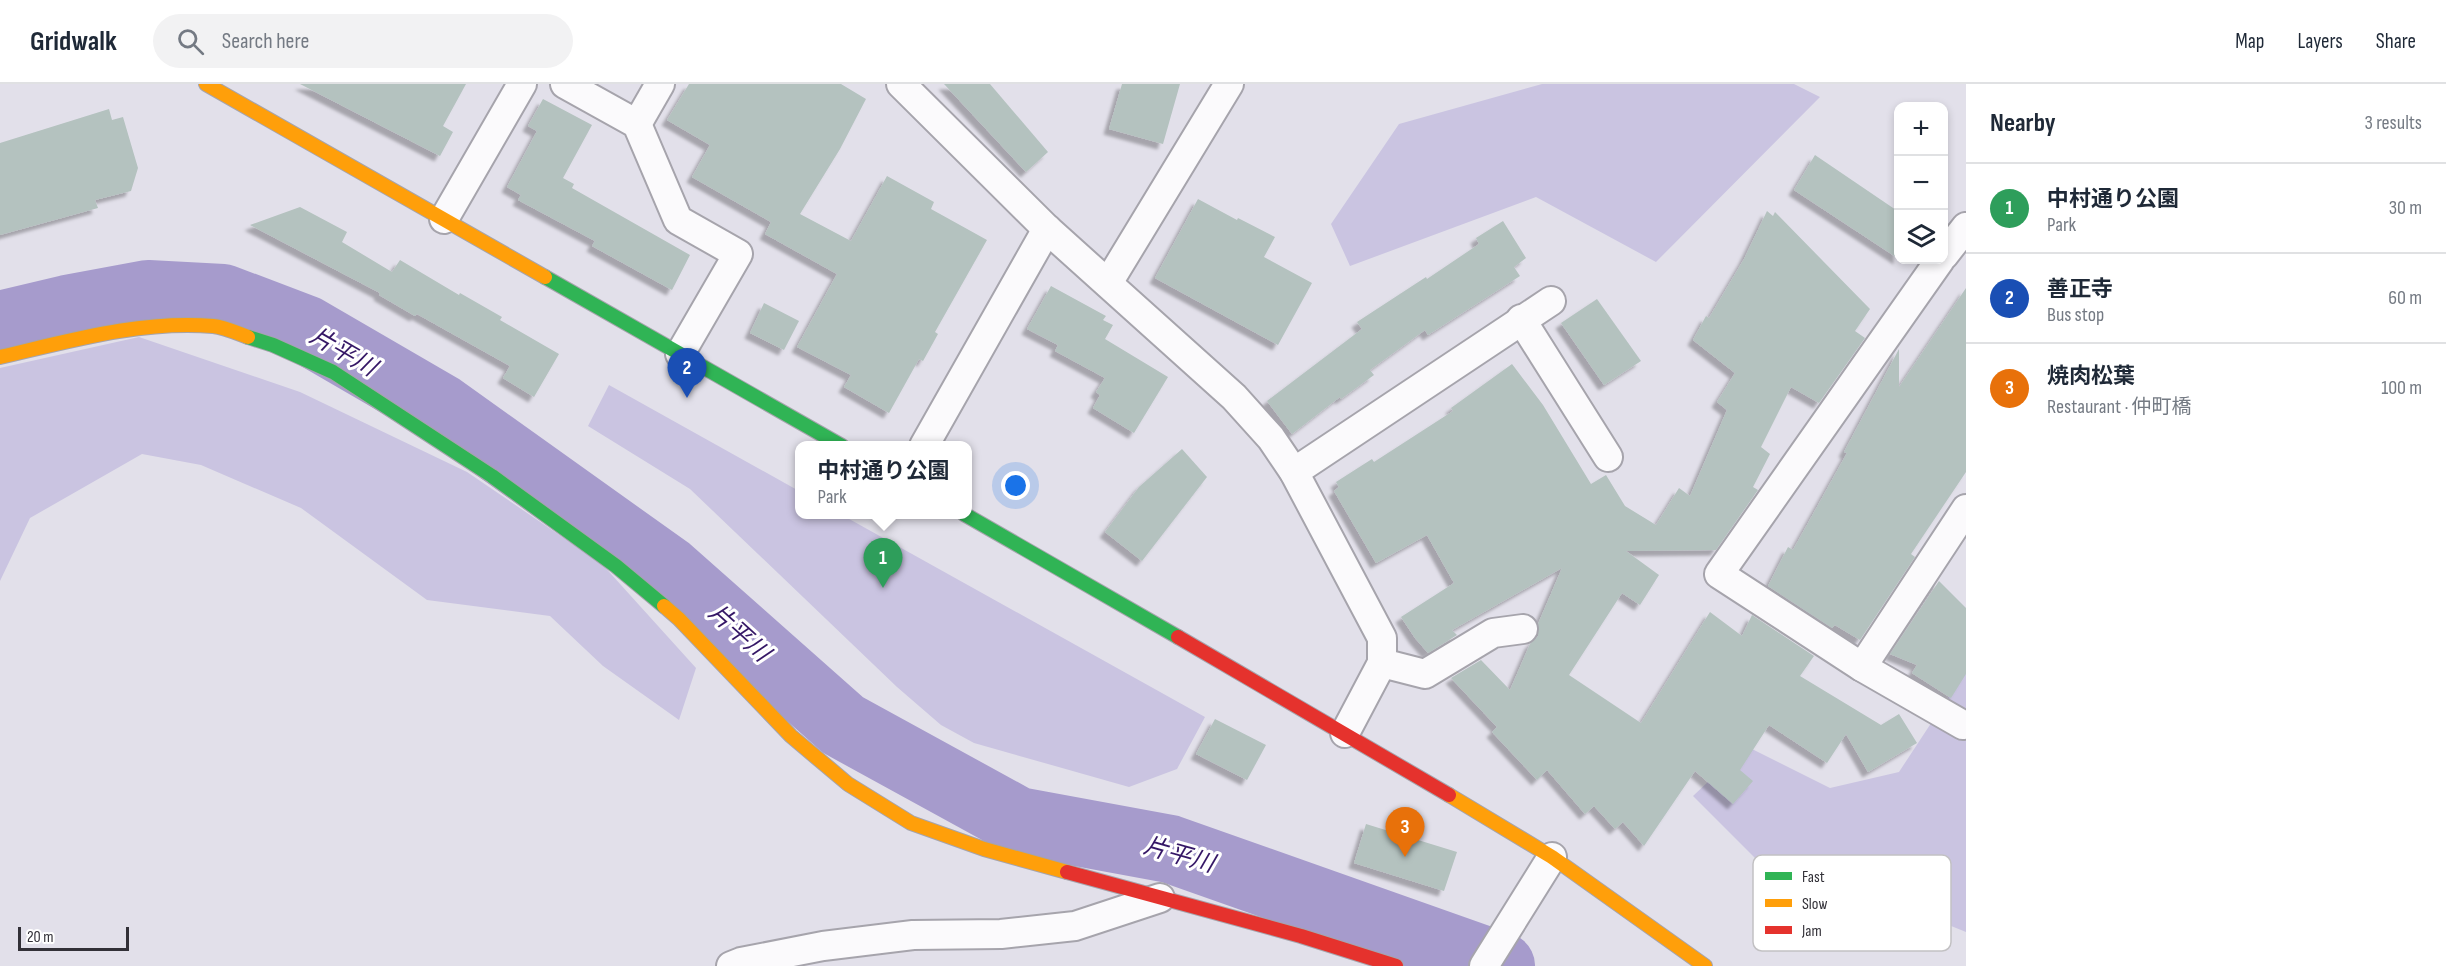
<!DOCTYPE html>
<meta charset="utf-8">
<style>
:root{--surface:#fff;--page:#f2f2f3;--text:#1f2937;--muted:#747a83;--line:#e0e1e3;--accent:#111827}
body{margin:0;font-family:"Sofia Sans Condensed","Noto Sans JP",sans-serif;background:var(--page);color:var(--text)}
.controls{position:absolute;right:18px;top:18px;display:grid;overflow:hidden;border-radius:12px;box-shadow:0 3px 9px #0003}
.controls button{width:54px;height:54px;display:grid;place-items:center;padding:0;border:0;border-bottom:2px solid var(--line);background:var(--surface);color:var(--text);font:30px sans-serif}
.scale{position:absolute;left:18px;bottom:15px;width:111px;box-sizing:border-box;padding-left:6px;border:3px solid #323037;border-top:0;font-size:16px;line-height:21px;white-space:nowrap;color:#323037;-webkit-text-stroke:4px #fff;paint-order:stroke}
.you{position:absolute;left:1016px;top:402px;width:21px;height:21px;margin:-15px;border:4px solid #fff;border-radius:50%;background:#1a73e8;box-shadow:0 0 0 9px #1a73e833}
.badge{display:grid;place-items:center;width:39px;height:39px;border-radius:50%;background:var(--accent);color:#fff;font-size:20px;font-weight:700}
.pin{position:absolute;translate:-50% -50px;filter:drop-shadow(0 2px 3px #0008)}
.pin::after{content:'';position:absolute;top:32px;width:21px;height:18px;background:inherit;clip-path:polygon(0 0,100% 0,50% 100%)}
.popup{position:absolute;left:795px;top:357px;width:177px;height:78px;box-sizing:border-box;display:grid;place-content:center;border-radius:12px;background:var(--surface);filter:drop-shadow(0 2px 4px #0005);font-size:20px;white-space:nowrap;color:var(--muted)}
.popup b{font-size:22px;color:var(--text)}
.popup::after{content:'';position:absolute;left:50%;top:100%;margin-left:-12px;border:12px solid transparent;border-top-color:var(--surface)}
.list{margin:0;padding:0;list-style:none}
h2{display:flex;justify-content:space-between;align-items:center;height:78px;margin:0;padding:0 24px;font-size:26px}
h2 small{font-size:20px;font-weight:400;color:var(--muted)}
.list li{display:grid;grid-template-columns:39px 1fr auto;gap:18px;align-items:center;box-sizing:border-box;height:90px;padding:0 24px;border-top:2px solid var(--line)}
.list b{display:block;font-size:22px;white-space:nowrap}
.list p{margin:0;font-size:20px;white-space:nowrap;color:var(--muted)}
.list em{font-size:20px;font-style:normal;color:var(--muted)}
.icon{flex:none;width:33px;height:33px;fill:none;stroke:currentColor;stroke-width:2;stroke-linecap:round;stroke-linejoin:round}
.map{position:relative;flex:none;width:1966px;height:882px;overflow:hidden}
header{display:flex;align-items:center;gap:36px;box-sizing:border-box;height:84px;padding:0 30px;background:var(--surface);border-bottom:2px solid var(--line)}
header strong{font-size:28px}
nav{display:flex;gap:33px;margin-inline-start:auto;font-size:21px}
.search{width:420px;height:54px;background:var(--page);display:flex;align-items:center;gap:15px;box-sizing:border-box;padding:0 21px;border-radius:33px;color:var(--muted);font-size:22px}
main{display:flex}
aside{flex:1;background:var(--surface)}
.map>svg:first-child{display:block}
.green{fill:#cac4e1}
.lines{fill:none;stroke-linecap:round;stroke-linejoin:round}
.river{stroke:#a69bcc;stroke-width:68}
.building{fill:#b4c2bf;filter:url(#shadow)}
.street-casing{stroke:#a6a4ac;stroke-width:32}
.fast-casing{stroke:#a6a4ac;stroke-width:16}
.slow-casing{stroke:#a6a4ac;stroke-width:16}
.jam-casing{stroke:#a6a4ac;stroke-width:16}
.street{stroke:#fbfafc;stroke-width:28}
.fast{stroke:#30b455;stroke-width:14}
.slow{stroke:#ff9f0a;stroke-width:14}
.jam{stroke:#e5322d;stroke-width:14}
.labels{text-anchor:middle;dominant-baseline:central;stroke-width:6;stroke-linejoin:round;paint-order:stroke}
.water-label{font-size:24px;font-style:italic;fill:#351766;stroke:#fff}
.key{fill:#fff;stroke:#c2c1c3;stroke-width:1.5}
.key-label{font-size:16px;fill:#323037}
</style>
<header>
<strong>Gridwalk</strong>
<div class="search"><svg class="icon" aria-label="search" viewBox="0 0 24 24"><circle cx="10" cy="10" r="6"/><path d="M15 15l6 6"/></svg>Search here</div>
<nav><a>Map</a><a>Layers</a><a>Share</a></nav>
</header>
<main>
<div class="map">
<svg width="1966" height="882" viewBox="0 0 1966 882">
<defs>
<filter id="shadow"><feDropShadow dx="-5.5" dy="5.5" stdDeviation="1.5" flood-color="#0004"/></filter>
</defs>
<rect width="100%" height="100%" fill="#e2e0ea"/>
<!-- green -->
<g class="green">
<path d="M1542 0H1794L1820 13 1656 178 1536 113 1350 182 1331 140 1399 40Z"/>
<path d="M139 253 300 308 467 388 602 480 696 584 679 636 603 582 550 532 427 516 301 424 201 381 142 370 30 434 0 497V284Z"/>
<path d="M609 301 799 407V430L842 431 1205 633 1177 685 1129 703 974 659 941 641 897 603 690 405 588 342Z"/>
<path d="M1966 586V848L1929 833 1758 777 1693 712 1746 662 1830 704 1899 688Z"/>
</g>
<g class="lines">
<!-- river -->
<path class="river" d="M0 241 67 225 148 210 223 214 305 245 441 324 668 486 843 641 1018 737 1170 765 1501 882"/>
</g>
<!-- building -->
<g class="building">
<path d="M300 0H466L443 42 453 48 440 72Z"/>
<path d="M689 0H841L866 15 840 65 800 130 851 157 887 92 934 118 931 125 987 156 935 248 938 250 923 277 919 275 889 329 844 303 851 291 797 263 837 190 765 150 771 138 692 93 710 61 667 36Z"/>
<path d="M944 0H990L1048 68 1026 88Z"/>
<path d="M1122 0H1180L1163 60 1109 45Z"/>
<path d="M543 15 592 41 563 94 574 100 572 104 690 171 672 206 592 162 595 157 518 116 521 111 507 103 537 47 528 42Z"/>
<path d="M109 25 112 36 123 33 138 84 131 107 95 116 98 124 0 151V59Z"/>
<path d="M1815 71 1899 128V175L1794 106Z"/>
<path d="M1198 115 1237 136 1238 134 1275 153 1264 173 1312 199 1278 261 1155 194Z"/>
<path d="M300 123 347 148 342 158 392 188 400 176 459 211 460 209 502 233 500 236 559 270 534 313 503 294 510 282 417 230 415 232 379 211 380 209 250 141Z"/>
<path d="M1767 127 1773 132 1775 128 1870 225 1855 247 1865 254 1819 319 1791 303 1761 363 1770 370 1753 403 1758 406 1716 466 1626 467 1659 491 1640 521 1622 509 1569 591 1641 639 1710 528 1742 552 1752 531 1814 572 1800 592 1881 641 1899 630 1917 659 1868 688 1846 650 1827 679 1769 641 1740 686 1753 697 1733 720 1695 687 1644 762 1623 738 1615 745 1594 722 1585 730 1547 686 1537 696 1492 648 1497 643 1451 594 1481 576 1510 606 1530 560 1538 552V540L1562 484 1452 546 1457 551 1428 569 1415 554 1401 533 1454 499 1427 451 1376 479 1334 407 1339 403 1336 398 1372 375 1374 378 1453 327 1451 324 1512 280 1543 321 1591 400 1606 391 1625 422 1656 441 1679 404 1690 412 1727 326 1717 318 1735 289 1693 256 1706 232 1709 234 1744 175Z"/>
<path d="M1503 137 1526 174 1514 183 1520 192 1428 251 1425 246 1370 286 1374 291 1341 315 1340 313 1292 350 1267 317 1362 245 1357 238 1426 193 1427 195 1479 160 1476 154Z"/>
<path d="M1051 202 1106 232 1103 236 1113 241 1105 255 1168 293 1134 349 1093 324 1100 311 1096 308 1105 294 1055 267 1058 261 1027 245Z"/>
<path d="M1966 204V388L1911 470 1915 473 1860 556 1835 541 1832 544 1768 502 1788 463 1793 466 1847 369 1844 368 1899 265V303Z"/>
<path d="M1597 215 1641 277 1604 301 1561 239Z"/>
<path d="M764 219 799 237 784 266 750 249Z"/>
<path d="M1182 365 1207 393 1142 477 1105 448 1139 403Z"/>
<path d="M1939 497 1966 524V590L1951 614 1912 589 1917 581 1890 570Z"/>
<path d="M1215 635 1266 661 1247 696 1196 670Z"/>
<path d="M1366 740 1457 768 1444 807 1354 779Z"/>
</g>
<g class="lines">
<defs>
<g id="street">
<path d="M565 0 637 40 678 136 738 170 680 270"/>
<path d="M901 0 1047 145 1234 313 1271 354 1294 388 1382 554V579L1345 649"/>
<path d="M637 40 660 0"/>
<path d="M444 135 522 0"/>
<path d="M1944 171 1966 143"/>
<path d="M1940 176 1719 490 1862 583 1963 641"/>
<path d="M1108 199 1229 0"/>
<path d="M1521 235 1608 373"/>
<path d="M924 362 1047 145"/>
<path d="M1294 388 1551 217"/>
<path d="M1382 579 1425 590 1493 549 1523 545"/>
<path d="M1862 583 1966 425"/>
<path d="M731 882 741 878 823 862 913 851 1001 850 1075 842 1160 814"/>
<path d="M1484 882 1552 773"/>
</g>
<g id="fast">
<path d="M545 193 842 362"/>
<path d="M248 253 273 261 333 288 492 392 616 482 664 522"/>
<path d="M964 430 1178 553"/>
</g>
<g id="slow">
<path d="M206 0 545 193"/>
<path d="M0 273C69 257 141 236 213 242 224 243 237 249 248 253"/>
<path d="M664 522 679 535 791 652 848 700 911 739 984 765 1067 788"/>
<path d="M1449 711 1552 773 1705 882"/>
</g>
<g id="jam">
<path d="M1178 553 1449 711"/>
<path d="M1067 788 1301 852 1396 882"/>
</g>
</defs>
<!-- street casing -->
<use href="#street" class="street-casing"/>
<!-- fast casing -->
<use href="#fast" class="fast-casing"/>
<!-- slow casing -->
<use href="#slow" class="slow-casing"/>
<!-- jam casing -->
<use href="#jam" class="jam-casing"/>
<!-- street -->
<use href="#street" class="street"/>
<!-- fast -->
<use href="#fast" class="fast"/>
<!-- slow -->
<use href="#slow" class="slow"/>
<!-- jam -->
<use href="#jam" class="jam"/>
</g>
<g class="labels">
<!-- water labels -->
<g class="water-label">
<text transform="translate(343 268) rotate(30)">片平川</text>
<text transform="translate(739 549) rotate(42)">片平川</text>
<text transform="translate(1179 771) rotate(16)">片平川</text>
</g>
</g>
<!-- legend -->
<rect x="1753" y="771" width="198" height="96" rx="9" class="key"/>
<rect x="1765" y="788" width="27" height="8" fill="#30b455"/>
<rect x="1765" y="815" width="27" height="8" fill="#ff9f0a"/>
<rect x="1765" y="842" width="27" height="8" fill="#e5322d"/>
<g class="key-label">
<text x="1802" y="798">Fast</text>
<text x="1802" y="825">Slow</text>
<text x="1802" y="852">Jam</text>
</g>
</svg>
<div class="controls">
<button>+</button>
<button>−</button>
<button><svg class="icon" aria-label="layers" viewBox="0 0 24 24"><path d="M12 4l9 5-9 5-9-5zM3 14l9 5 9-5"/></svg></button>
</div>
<div class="scale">20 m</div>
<div class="you"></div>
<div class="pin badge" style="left:883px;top:504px;background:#2e9e5b">1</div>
<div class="popup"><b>中村通り公園</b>Park</div>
<div class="pin badge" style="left:687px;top:314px;background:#1a4fb4">2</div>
<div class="pin badge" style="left:1405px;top:773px;background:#e8710a">3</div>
</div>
<aside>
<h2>Nearby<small>3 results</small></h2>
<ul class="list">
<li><span class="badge" style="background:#2e9e5b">1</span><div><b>中村通り公園</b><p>Park</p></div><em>30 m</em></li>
<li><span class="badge" style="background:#1a4fb4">2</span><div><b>善正寺</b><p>Bus stop</p></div><em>60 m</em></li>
<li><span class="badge" style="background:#e8710a">3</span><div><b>焼肉松葉</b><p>Restaurant · 仲町橋</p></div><em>100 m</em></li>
</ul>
</aside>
</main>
